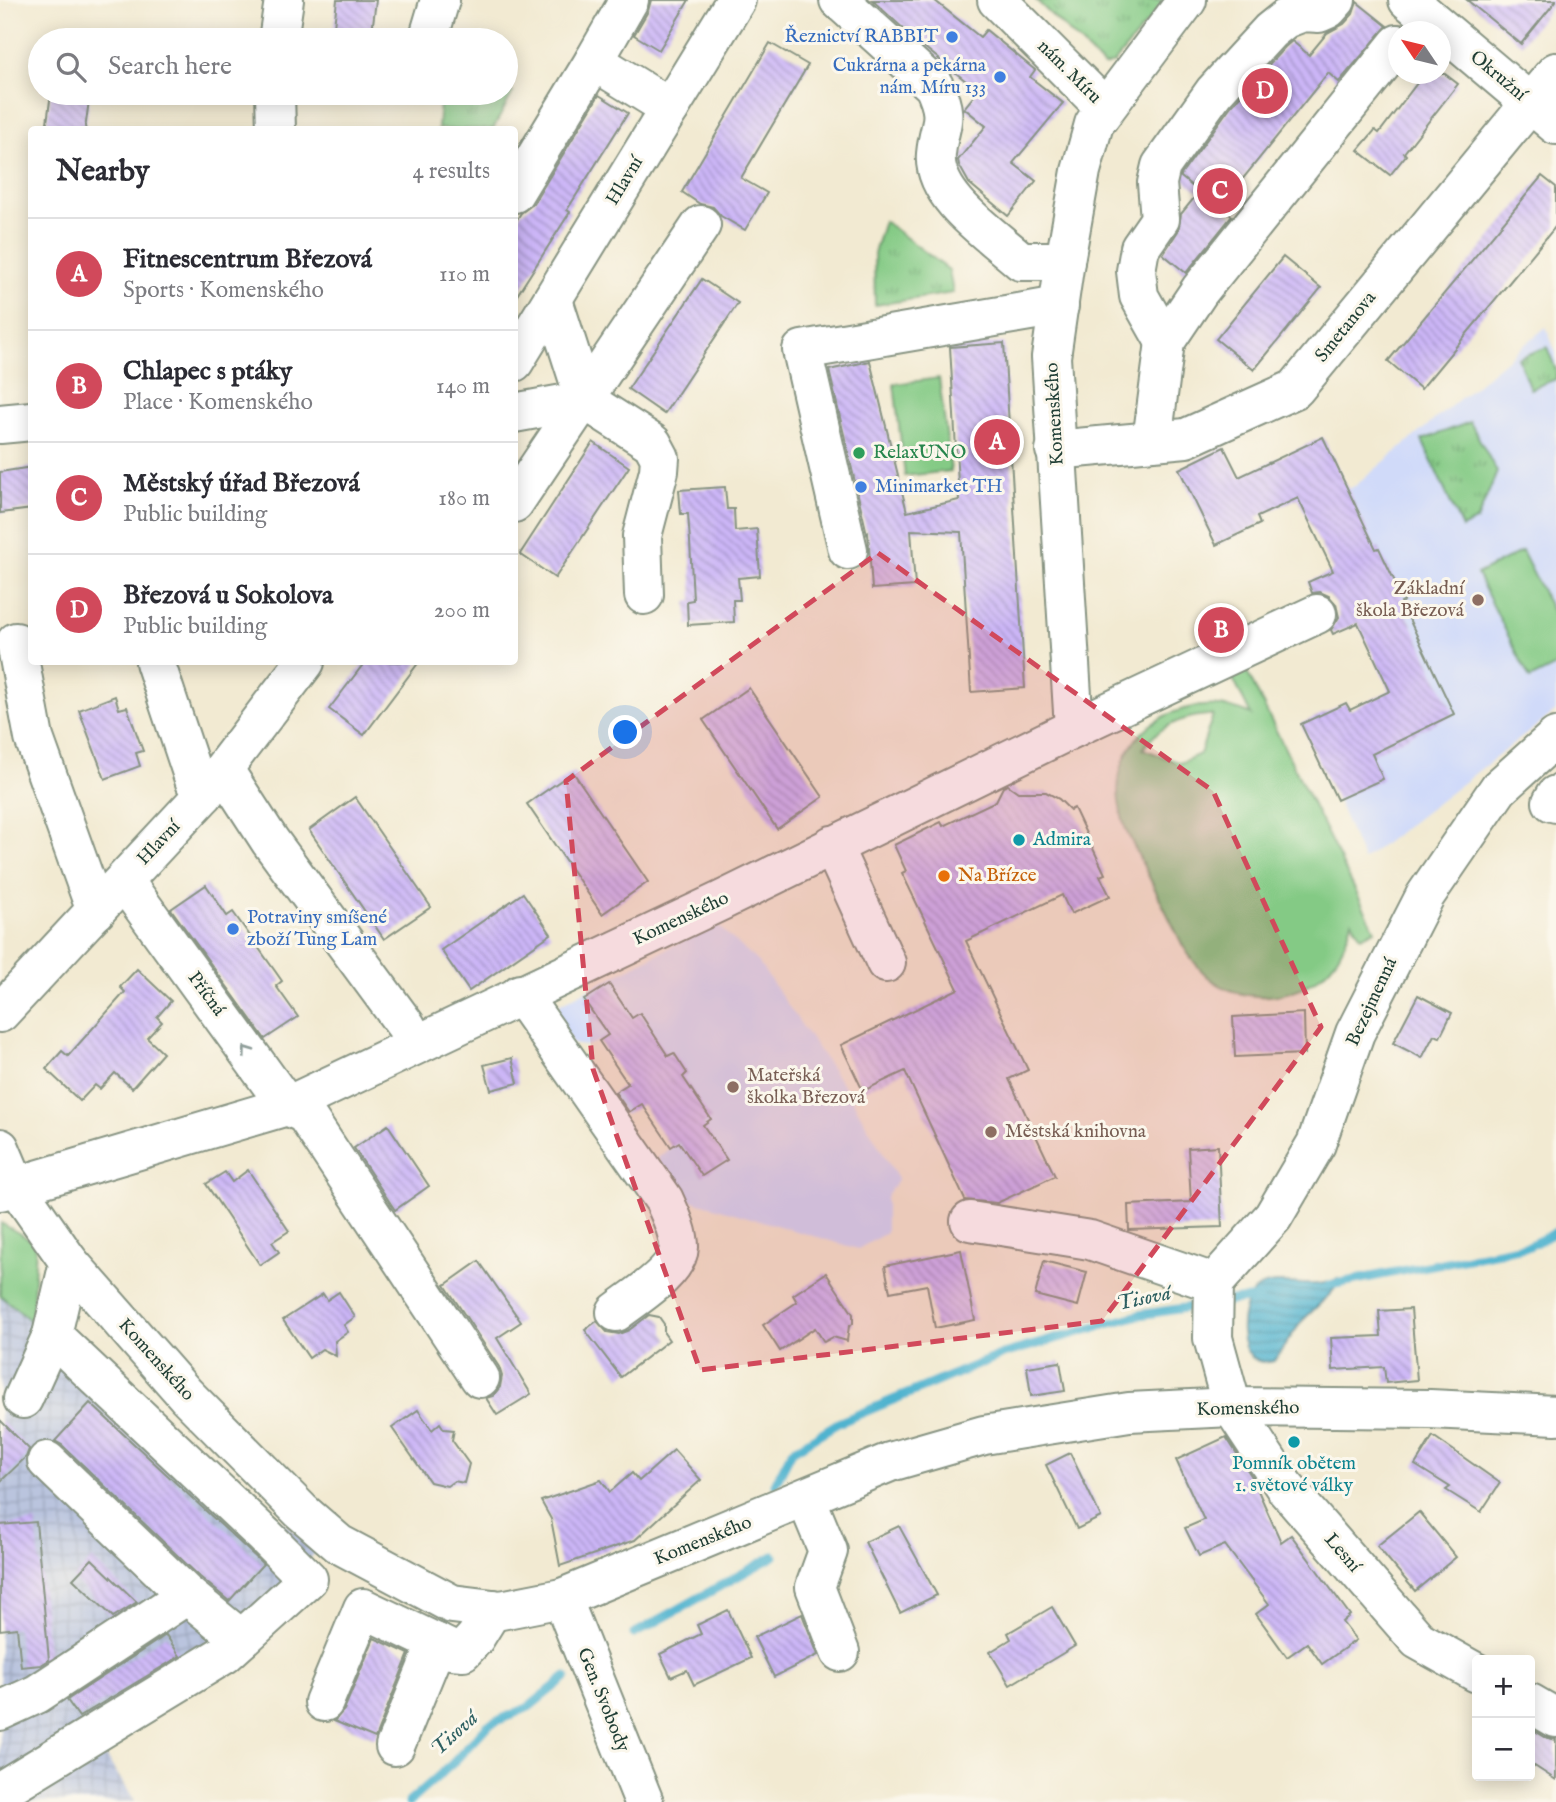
<!DOCTYPE html>
<meta charset="utf-8">
<style>
:root{--surface:#fff;--page:#f2f2f3;--text:#2b2b33;--muted:#7c7c81;--line:#e1e1e2;--accent:#d1495b}
body{margin:0;font-family:"IM FELL English",serif;background:var(--page);color:var(--text)}
.controls{position:absolute;right:21px;bottom:21px;display:grid;overflow:hidden;border-radius:7px;box-shadow:0 4px 18px #0003}
.controls button{width:63px;height:63px;display:grid;place-items:center;padding:0;border:0;border-bottom:2px solid var(--line);background:var(--surface);color:var(--text);font:35px sans-serif}
.compass{position:absolute;left:1388px;top:21px;width:63px;height:63px;border-radius:50%;background:var(--surface);box-shadow:0 4px 18px #0003;rotate:305deg}
.you{position:absolute;left:626px;top:733px;width:24px;height:24px;margin:-18px;border:5px solid #fff;border-radius:50%;background:#1a73e8;box-shadow:0 0 0 10px #1a73e833}
.badge{display:grid;place-items:center;width:46px;height:46px;border-radius:50%;background:var(--accent);color:#fff;font-size:23px;font-weight:700}
.pin{position:absolute;translate:-50% -50%;border:4px solid #fff;box-shadow:0 2px 7px #0006}
.list{margin:0;padding:0;list-style:none}
h2{display:flex;justify-content:space-between;align-items:center;height:91px;margin:0;padding:0 28px;font-size:30px}
h2 small{font-size:23px;font-weight:400;color:var(--muted)}
.list li{display:grid;grid-template-columns:46px 1fr auto;gap:21px;align-items:center;box-sizing:border-box;height:112px;padding:0 28px;border-top:2px solid var(--line)}
.list b{display:block;font-size:26px;white-space:nowrap}
.list p{margin:0;font-size:23px;white-space:nowrap;color:var(--muted)}
.list em{font-size:23px;font-style:normal;color:var(--muted)}
.icon{flex:none;width:38px;height:38px;fill:none;stroke:currentColor;stroke-width:2;stroke-linecap:round;stroke-linejoin:round}
.map{position:relative;flex:none;width:1556px;height:1802px;overflow:hidden}
.search{position:absolute;background:var(--surface);box-shadow:0 4px 18px #0003;left:28px;top:28px;width:490px;height:77px;display:flex;align-items:center;gap:18px;box-sizing:border-box;padding:0 24px;border-radius:38px;color:var(--muted);font-size:26px}
.panel{position:absolute;background:var(--surface);box-shadow:0 4px 18px #0003;left:28px;top:126px;width:490px;height:539px;border-radius:7px}
.map>svg:first-child{display:block}
.built{fill:#d0daf9}
.industrial{fill:url(#industrial-grid)}
.grass{fill:#84ca85;stroke:#52845c;stroke-width:2;fill-rule:evenodd}
.park{fill:url(#park-tufts);stroke:#52845c;stroke-width:2}
.water{fill:url(#water-rules);stroke:#387882;stroke-width:2}
.lines{fill:none;stroke-linecap:round;stroke-linejoin:round}
.stream{stroke:#50b3cf;stroke-width:9}
.building{fill:url(#building-back-hatch)}
.minor-casing{stroke:#889483;stroke-width:42}
.minor{stroke:#fff;stroke-width:38}
.oneway{stroke:#8f9e9a}
.marked{fill:#d1495b;fill-opacity:0.2;stroke:#d1495b;stroke-width:5;stroke-dasharray:14 9;stroke-linejoin:round}
.shop-dot{fill:#3f7fe0;stroke:#fbf7ec;stroke-width:2.5}
.leisure-dot{fill:#2e9e5b;stroke:#fbf7ec;stroke-width:2.5}
.education-dot{fill:#8d6e63;stroke:#fbf7ec;stroke-width:2.5}
.culture-dot{fill:#0f9aa8;stroke:#fbf7ec;stroke-width:2.5}
.food-dot{fill:#e8710a;stroke:#fbf7ec;stroke-width:2.5}
.labels{text-anchor:middle;dominant-baseline:central;stroke-width:6;stroke-linejoin:round;paint-order:stroke}
.shop-label{font-size:19px;fill:#366cbe;stroke:#fbf7ec;text-anchor:end}
.street-label{font-size:19px;fill:#1f3d34;stroke:#fbf7ec}
.leisure-label{font-size:19px;fill:#27864d;stroke:#fbf7ec;text-anchor:start}
.education-label{font-size:19px;fill:#785e54;stroke:#fbf7ec;text-anchor:start}
.culture-label{font-size:19px;fill:#0d838f;stroke:#fbf7ec;text-anchor:start}
.food-label{font-size:19px;fill:#c56008;stroke:#fbf7ec;text-anchor:start}
.water-label{font-size:21px;font-style:italic;fill:#2e6062;stroke:#fbf7ec}
</style>
<div class="map">
<svg width="1556" height="1802" viewBox="0 0 1556 1802">
<defs>
<pattern id="industrial-grid" width="8" height="8" patternUnits="userSpaceOnUse" patternTransform="scale(1.75)"><rect width="8" height="8" fill="#bac4de"/><path d="M0 4h8M4 0v8" fill="none" stroke="#9fa9bf"/></pattern>
<pattern id="park-tufts" width="24" height="20" patternUnits="userSpaceOnUse" patternTransform="scale(1.75)"><rect width="24" height="20" fill="#84ca85"/><path d="M3 7l-1-3M5 7V3M7 7l1-3M15 17l-1-3M17 17v-4M19 17l1-3" fill="none" stroke="#6ba56e"/></pattern>
<pattern id="water-rules" width="6" height="5" patternUnits="userSpaceOnUse" patternTransform="scale(1.75)"><rect width="6" height="5" fill="#50b3cf"/><path d="M0 2.5h6" fill="none" stroke="#4293a9"/></pattern>
<pattern id="building-back-hatch" width="6" height="6" patternUnits="userSpaceOnUse" patternTransform="scale(1.75)"><rect width="6" height="6" fill="#ccb6f7"/><path d="M-1 5l2 2M0 0l6 6M5-1l2 2" fill="none" stroke="#a595c9"/></pattern>
</defs>
<rect width="100%" height="100%" fill="#fbf7ec"/>
<filter id="ink" filterUnits="userSpaceOnUse"><feTurbulence type="fractalNoise" baseFrequency=".0143" numOctaves="2"/><feDisplacementMap in="SourceGraphic" scale="14" xChannelSelector="R" yChannelSelector="G"/><feConvolveMatrix kernelMatrix="1 2 1 2 8 2 1 2 1" color-interpolation-filters="sRGB"/></filter>
<filter id="wash" filterUnits="userSpaceOnUse"><feTurbulence type="fractalNoise" baseFrequency=".00686" numOctaves="4" result="noise"/><feDisplacementMap in="SourceGraphic" scale="28" xChannelSelector="R" yChannelSelector="G"/><feGaussianBlur stdDeviation="1.57" result="paint"/><feColorMatrix in="noise" values="0 0 0 0 0 0 0 0 0 0 0 0 0 0 0 0 0 1.4 0 .05"/><feComposite in="paint" operator="in"/></filter>
<g filter="url(#wash)">
<rect width="100%" height="100%" fill="#f2ead2"/>
<!-- built -->
<g class="built">
<path d="M1546 327 1556 353V711L1363 860 1337 800 1382 779 1372 754 1454 714 1348 489 1355 486Z"/>
<path d="M716 924 758 962 847 1091 898 1179 886 1197V1233L858 1249 669 1194 658 1158 671 1147 642 1104 625 1115 611 1095 628 1084 600 1041 585 1046 573 1044 557 1020 560 1004Z"/>
</g>
<!-- industrial -->
<path class="industrial" d="M0 1295 32 1322 87 1340 116 1380 317 1551 285 1585 92 1736 136 1802H0Z"/>
<!-- grass -->
<g class="grass">
<path d="M939 378 951 471 905 476 894 384Z"/>
<path d="M1522 551 1556 619V666L1530 679 1477 574Z"/>
<path d="M1245 668 1375 930 1361 937 1352 921C1347 939 1341 955 1329 968 1297 1002 1241 1006 1207 976 1197 967 1190 957 1183 946L1126 830C1122 818 1119 806 1118 793 1117 724 1192 687 1251 715L1231 675ZM1208 715H1213L1200 754 1180 763 1143 749C1158 726 1182 717 1208 715Z"/>
<path d="M1 1223 36 1243 32 1322 0 1295Z"/>
</g>
<!-- park -->
<g class="park">
<path d="M1036 0H1166L1114 63 1104 66Z"/>
<path d="M506 89 513 92 493 129H438L440 102 448 93H506Z"/>
<path d="M884 221 949 270 953 293 875 305 874 253Z"/>
<path d="M1547 347 1556 370V379L1530 389 1518 358Z"/>
<path d="M1470 422 1497 472 1477 520 1462 528 1422 440Z"/>
</g>
<!-- water -->
<path class="water" d="M1338 1279 1340 1282 1331 1293 1302 1321 1274 1361C1232 1372 1236 1301 1258 1288 1276 1278 1298 1286 1317 1284 1324 1284 1331 1281 1338 1279Z"/>
<g class="lines">
<!-- stream -->
<g class="stream">
<path d="M1330 1285 1529 1246 1556 1232"/>
<path d="M1221 1302 1259 1298"/>
<path d="M775 1484 792 1451 838 1423 1003 1354 1139 1315 1204 1305"/>
<path d="M634 1634 774 1556"/>
<path d="M409 1802 452 1764 488 1725 529 1707 566 1677"/>
</g>
</g>
<g id="blocks">
<!-- building -->
<g class="building">
<path d="M337 0H376L371 40 333 36Z"/>
<path d="M651 0H689L659 50 634 35 648 11Z"/>
<path d="M872 0H934L980 37 986 30 1035 70 1030 77 1063 103 1013 163 1036 181 1008 216 969 183 959 165 958 160 986 126 964 108 978 91 918 42Z"/>
<path d="M1467 0H1556V1L1521 44Z"/>
<path d="M1357 2 1387 26 1339 82 1328 73 1220 207 1232 216 1186 273 1163 254 1178 231 1181 214 1199 192 1181 177V175L1231 106 1285 47 1292 41 1309 55 1327 33 1344 24 1353 14Z"/>
<path d="M770 43 808 65 741 178 767 193 745 230 721 216 713 207 700 204 682 192Z"/>
<path d="M1424 74H1445L1458 84 1404 153 1406 155 1390 175 1358 150 1375 130 1379 133Z"/>
<path d="M51 93H90L85 130H46Z"/>
<path d="M599 95 628 113 567 210 570 212 514 300V224L521 213 533 204Z"/>
<path d="M1542 176 1556 187V226L1421 389 1388 361Z"/>
<path d="M1283 257 1321 288 1254 370 1216 339Z"/>
<path d="M702 279 738 303 664 414 628 389Z"/>
<path d="M1004 343 1025 688 971 692 961 532 911 530 915 586 872 589 868 533 867 534 829 370 870 361 907 512 959 500 950 347Z"/>
<path d="M1323 437 1376 549 1379 548 1404 601 1401 602 1454 714 1372 754 1383 779 1337 800 1301 724 1346 703 1350 710 1390 691 1358 623 1333 634 1331 630 1339 617 1336 604 1329 596 1320 592 1312 593 1308 582 1333 571 1298 498 1257 517 1260 524 1216 545 1179 469 1224 447 1239 477Z"/>
<path d="M593 442 629 467 555 578 520 554Z"/>
<path d="M32 467V509L0 513V472Z"/>
<path d="M725 487 727 509H734L735 531 757 529 760 576 738 578 740 600H733L734 622 688 625 687 601 693 600 690 541 688 514H681L679 490Z"/>
<path d="M365 662H419L364 735 329 709Z"/>
<path d="M749 688 823 797 777 829 703 720Z"/>
<path d="M115 696 119 709 127 707 143 751 136 753 140 766 105 779 79 710Z"/>
<path d="M573 772 648 882 602 914 527 804Z"/>
<path d="M1008 785 1018 792H1046L1059 799 1070 810 1074 808 1105 874 1100 876 1110 896 1071 914 1062 895 966 941 1028 1070 1009 1079 1055 1176 997 1203 965 1200 905 1071 863 1091 841 1045 958 989 902 873 906 871 894 845 941 822 943 826 996 801 1003 787Z"/>
<path d="M355 797 431 907 384 939 309 830Z"/>
<path d="M206 885 227 916 233 912 275 971 282 981 276 986 298 1017 265 1039 171 909Z"/>
<path d="M523 893 551 934 469 991 441 950Z"/>
<path d="M137 969 171 1001 157 1017 162 1022 147 1038 163 1053 132 1088 115 1073 100 1089 95 1085 80 1101 46 1069 62 1051 68 1056 125 992 120 987Z"/>
<path d="M609 984 632 1018 640 1013 668 1056 674 1053 687 1073 683 1077 711 1119 703 1125 727 1160 702 1176 679 1142 671 1147 642 1104 629 1112 615 1092 628 1084 599 1041 608 1035 584 1000Z"/>
<path d="M1418 995 1452 1013 1440 1037 1434 1035 1422 1058 1393 1043Z"/>
<path d="M1304 1013 1305 1054 1235 1057 1233 1017Z"/>
<path d="M512 1058 518 1083 491 1090 484 1065Z"/>
<path d="M388 1125 429 1186 395 1210 354 1148Z"/>
<path d="M1218 1146 1222 1227 1129 1230 1128 1205 1191 1202 1188 1148Z"/>
<path d="M248 1170 289 1231 272 1242 279 1252 260 1265 206 1184 225 1172 232 1182Z"/>
<path d="M961 1250 975 1320 935 1328 927 1285 890 1292 885 1266Z"/>
<path d="M479 1261 521 1322 497 1338 531 1394 497 1415 486 1398 493 1396 500 1387 502 1376 499 1367 445 1285Z"/>
<path d="M1044 1261 1087 1272 1078 1306 1035 1295Z"/>
<path d="M826 1273 853 1314V1324L849 1326 847 1341 833 1337 824 1342 815 1328 780 1351 763 1325 797 1302 793 1295Z"/>
<path d="M339 1292 355 1317 344 1325 348 1332 335 1341 336 1356 322 1349 309 1358 283 1320 323 1294 327 1300Z"/>
<path d="M1411 1309 1417 1380 1386 1383 1384 1367 1333 1370 1331 1338 1381 1336 1379 1311Z"/>
<path d="M649 1315 659 1317 664 1324V1333L669 1340 621 1377 585 1330 597 1321 607 1332 619 1334 629 1330Z"/>
<path d="M1060 1362 1065 1391 1031 1396 1027 1367Z"/>
<path d="M90 1403 263 1564 229 1601 200 1577 62 1445 55 1441Z"/>
<path d="M418 1410 432 1430 440 1423 444 1429 454 1430 452 1440 469 1464 464 1483 454 1481 447 1486 430 1482 392 1428Z"/>
<path d="M0 1420 29 1449 26 1457 0 1482Z"/>
<path d="M1433 1436 1500 1483 1481 1512 1446 1490 1450 1487 1415 1465Z"/>
<path d="M1226 1437 1252 1477 1281 1542 1291 1535 1350 1615 1342 1622 1356 1640 1322 1664 1307 1643 1287 1657 1256 1614 1269 1604 1225 1545 1199 1556 1185 1528 1204 1520 1176 1460Z"/>
<path d="M674 1450 701 1480 635 1540 560 1566 551 1519 541 1501 601 1480 610 1492 632 1473 639 1481Z"/>
<path d="M1070 1453 1101 1517 1077 1529 1046 1465Z"/>
<path d="M1419 1512 1456 1557 1415 1591 1377 1546Z"/>
<path d="M36 1522 49 1660 41 1665 21 1667 17 1628 0 1630V1525Z"/>
<path d="M899 1526 937 1595 900 1613 865 1542Z"/>
<path d="M92 1559 137 1602 113 1617 73 1579Z"/>
<path d="M1052 1607 1075 1646 1010 1685 990 1652 1011 1639 1008 1633Z"/>
<path d="M728 1610 751 1658 694 1685 687 1670 671 1677 660 1654 701 1634 697 1625Z"/>
<path d="M802 1614 818 1655 774 1677 754 1637Z"/>
<path d="M166 1635 180 1656 79 1717 67 1700Z"/>
<path d="M374 1638 409 1654 375 1738 334 1721 344 1710Z"/>
<path d="M1530 1728 1545 1737 1556 1740V1780L1530 1763Z"/>
</g>
</g>
</g>
<g filter="url(#ink)">
<use href="#blocks" fill-opacity="0" stroke="#889483" stroke-width="2"/>
<g class="lines">
<defs>
<g id="minor">
<path d="M629 0 594 61 670 108"/>
<path d="M839 0 934 86C950 121 939 122 936 154 932 197 992 235 1021 261H1065"/>
<path d="M997 0 1104 107"/>
<path d="M1408 0 1556 125"/>
<path d="M278 40 284 0"/>
<path d="M428 40 440 0"/>
<path d="M275 93 276 130"/>
<path d="M514 193 594 61"/>
<path d="M553 300 585 400 652 443 660 458 659 471 642 536 644 595"/>
<path d="M1165 342 1139 296 1136 271 1140 248 1160 219 1157 183 1161 166 1214 92 1270 31 1285 19 1303 12 1319 13 1328 9 1336 0"/>
<path d="M514 362 736 0"/>
<path d="M514 413 585 400"/>
<path d="M0 424 32 421"/>
<path d="M1152 441 1165 342 1200 290 1398 44"/>
<path d="M1055 450 1186 438 1295 389 1556 72"/>
<path d="M514 503 701 225"/>
<path d="M848 550 802 350 1059 306"/>
<path d="M16 642 34 738 96 911"/>
<path d="M155 662 195 782 204 794"/>
<path d="M1074 728 1051 357 1065 261 1081 171 1094 124 1187 0"/>
<path d="M224 770 270 841 406 1026 416 1044"/>
<path d="M1556 795 1552 802 1556 803"/>
<path d="M832 845 886 963"/>
<path d="M124 881 287 1106 305 1114 480 1378"/>
<path d="M520 994 664 1200C670 1214 679 1231 679 1247 678 1272 635 1297 616 1312"/>
<path d="M0 1013 204 794 305 662"/>
<path d="M0 1148 16 1186 69 1262 186 1395 301 1511 339 1544 452 1604 501 1610 562 1598 890 1462 984 1435 1129 1412 1232 1407 1430 1409 1556 1415"/>
<path d="M0 1191 287 1106 721 901 1074 728 1317 614"/>
<path d="M970 1221 1090 1240 1214 1283"/>
<path d="M23 1399 52 1335"/>
<path d="M47 1461 187 1595 241 1639"/>
<path d="M806 1498 828 1551 815 1587 840 1652"/>
<path d="M562 1598 644 1802"/>
<path d="M1477 1673 1418 1640 1284 1486 1232 1407 1213 1338 1214 1283 1273 1217 1316 1144 1355 1033 1425 896 1499 788 1556 737"/>
<path d="M324 1702 363 1608 451 1650 463 1651 475 1638 493 1609"/>
<path d="M1530 1703 1556 1718"/>
<path d="M0 1711 37 1694 187 1595"/>
<path d="M395 1746 437 1643"/>
<path d="M0 1791 225 1654 308 1579 265 1536 52 1335 69 1262"/>
</g>
</defs>
<!-- minor casing -->
<use href="#minor" class="minor-casing"/>
<!-- minor -->
<use href="#minor" class="minor"/>
</g>
<!-- one-way arrows -->
<defs><path id="oneway-chevron" d="M-2-3.5L2.5 0L-2 3.5" fill="none" stroke-width="1.6" stroke-linecap="round" stroke-linejoin="round" transform="scale(1.75)"/></defs>
<use class="oneway" href="#oneway-chevron" transform="translate(247 1051) rotate(-126)"/>
</g>
<!-- marked area -->
<path class="marked" d="M878 553 1213 791 1321 1027 1102 1321 700 1370 593 1069 566 781Z"/>
<!-- markers -->
<g class="shop-dot">
<circle cx="952" cy="37" r="7"/>
<circle cx="1000" cy="77" r="7"/>
<circle cx="861" cy="487" r="7"/>
<circle cx="233" cy="929" r="7"/>
</g>
<circle class="leisure-dot" cx="859" cy="453" r="7"/>
<g class="education-dot">
<circle cx="1478" cy="600" r="7"/>
<circle cx="733" cy="1087" r="7"/>
<circle cx="991" cy="1132" r="7"/>
</g>
<g class="culture-dot">
<circle cx="1019" cy="840" r="7"/>
<circle cx="1294" cy="1442" r="7"/>
</g>
<circle class="food-dot" cx="944" cy="876" r="7"/>
<g class="labels">
<!-- shop labels -->
<g class="shop-label">
<text x="938" y="37">Řeznictví RABBIT</text>
<text x="986" y="66">Cukrárna a pekárna<tspan x="986" dy="22">nám. Míru 133</tspan></text>
<text x="875" y="487" text-anchor="start">Minimarket TH</text>
<text x="247" y="918" text-anchor="start">Potraviny smíšené<tspan x="247" dy="22">zboží Tung Lam</tspan></text>
</g>
<!-- street labels -->
<g class="street-label">
<text transform="translate(1069 72) rotate(45)">nám. Míru</text>
<text transform="translate(1498 76) rotate(40)">Okružní</text>
<text transform="translate(625 181) rotate(-59)">Hlavní</text>
<text transform="translate(1346 327) rotate(-51)">Smetanova</text>
<text transform="translate(1055 414) rotate(-93)">Komenského</text>
<text transform="translate(159 843) rotate(-47)">Hlavní</text>
<text transform="translate(681 919) rotate(-25)">Komenského</text>
<text transform="translate(206 994) rotate(54)">Příčná</text>
<text transform="translate(1372 1002) rotate(-65)">Bezejmenná</text>
<text transform="translate(156 1360) rotate(48)">Komenského</text>
<text transform="translate(1248 1409) rotate(-1)">Komenského</text>
<text transform="translate(703 1541) rotate(-22)">Komenského</text>
<text transform="translate(1342 1553) rotate(49)">Lesní</text>
<text transform="translate(603 1700) rotate(68)">Gen. Svobody</text>
</g>
<!-- leisure labels -->
<g class="leisure-label">
<text x="873" y="453">RelaxUNO</text>
</g>
<!-- education labels -->
<g class="education-label">
<text x="1464" y="589" text-anchor="end">Základní<tspan x="1464" dy="22">škola Březová</tspan></text>
<text x="747" y="1076">Mateřská<tspan x="747" dy="22">školka Březová</tspan></text>
<text x="1005" y="1132">Městská knihovna</text>
</g>
<!-- culture labels -->
<g class="culture-label">
<text x="1033" y="840">Admira</text>
<text x="1294" y="1464" text-anchor="middle">Pomník obětem<tspan x="1294" dy="22">1. světové války</tspan></text>
</g>
<!-- food labels -->
<g class="food-label">
<text x="958" y="876">Na Břízce</text>
</g>
<!-- water labels -->
<g class="water-label">
<text transform="translate(1144 1299) rotate(-12)">Tisová</text>
<text transform="translate(455 1734) rotate(-42)">Tisová</text>
</g>
</g>
</svg>
<div class="controls">
<button>+</button>
<button>−</button>
</div>
<svg class="compass" viewBox="-18 -18 36 36"><path d="M0-13l5 13h-10z" fill="#e53935"/><path d="M0 13l5-13h-10z" fill="#7c7c81"/></svg>
<div class="you"></div>
<div class="pin badge" style="left:997px;top:442px">A</div>
<div class="pin badge" style="left:1221px;top:630px">B</div>
<div class="pin badge" style="left:1220px;top:191px">C</div>
<div class="pin badge" style="left:1265px;top:91px">D</div>
<div class="search"><svg class="icon" aria-label="search" viewBox="0 0 24 24"><circle cx="10" cy="10" r="6"/><path d="M15 15l6 6"/></svg>Search here</div>
<section class="panel">
<h2>Nearby<small>4 results</small></h2>
<ul class="list">
<li><span class="badge">A</span><div><b>Fitnescentrum Březová</b><p>Sports · Komenského</p></div><em>110 m</em></li>
<li><span class="badge">B</span><div><b>Chlapec s ptáky</b><p>Place · Komenského</p></div><em>140 m</em></li>
<li><span class="badge">C</span><div><b>Městský úřad Březová</b><p>Public building</p></div><em>180 m</em></li>
<li><span class="badge">D</span><div><b>Březová u Sokolova</b><p>Public building</p></div><em>200 m</em></li>
</ul>
</section>
</div>
